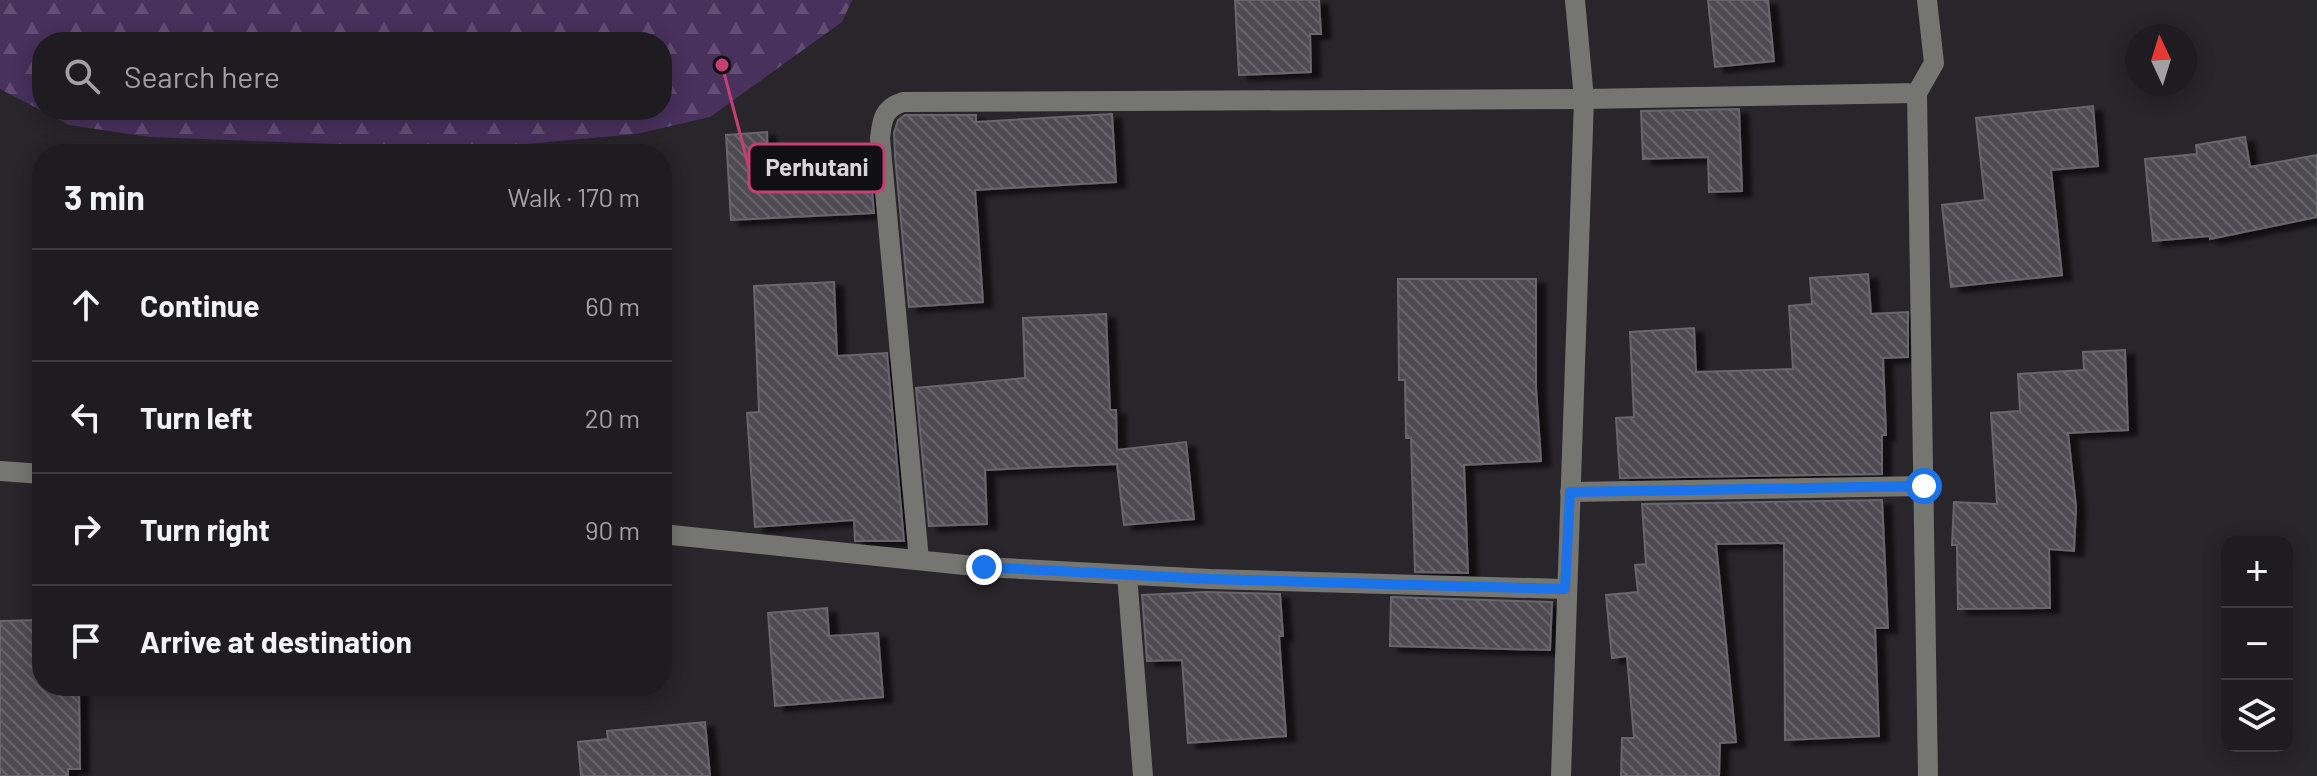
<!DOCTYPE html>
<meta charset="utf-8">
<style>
:root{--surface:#1e1c20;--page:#2b292d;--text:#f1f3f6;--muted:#a1a1a5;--line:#3c3a3e}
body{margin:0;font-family:Barlow,sans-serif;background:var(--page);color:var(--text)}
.controls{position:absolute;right:24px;bottom:24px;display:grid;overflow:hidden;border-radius:16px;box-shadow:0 4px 20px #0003}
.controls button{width:72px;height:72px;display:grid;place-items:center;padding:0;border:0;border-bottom:2px solid var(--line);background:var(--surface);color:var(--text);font:40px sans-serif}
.compass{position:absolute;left:2125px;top:24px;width:72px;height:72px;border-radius:50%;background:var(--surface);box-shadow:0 4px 20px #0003;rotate:356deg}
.stop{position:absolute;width:24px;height:24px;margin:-18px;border:6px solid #1a73e8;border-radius:50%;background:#fff}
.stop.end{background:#1a73e8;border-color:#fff;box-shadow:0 2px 8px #0008}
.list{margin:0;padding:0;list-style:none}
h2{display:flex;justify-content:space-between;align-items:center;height:104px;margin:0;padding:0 32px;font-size:34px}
h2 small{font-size:26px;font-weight:400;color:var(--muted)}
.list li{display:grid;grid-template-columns:52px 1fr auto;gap:24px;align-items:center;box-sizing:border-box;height:112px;padding:0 32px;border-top:2px solid var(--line)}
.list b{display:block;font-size:30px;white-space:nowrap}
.list em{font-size:26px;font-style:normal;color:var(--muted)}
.icon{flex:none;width:44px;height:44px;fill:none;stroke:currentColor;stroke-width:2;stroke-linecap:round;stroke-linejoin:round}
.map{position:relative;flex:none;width:2317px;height:776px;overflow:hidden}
.search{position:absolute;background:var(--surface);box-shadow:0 4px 20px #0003;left:32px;top:32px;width:640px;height:88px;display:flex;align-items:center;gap:20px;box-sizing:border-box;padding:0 28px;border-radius:32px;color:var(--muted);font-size:30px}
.panel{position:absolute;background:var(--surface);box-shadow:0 4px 20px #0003;left:32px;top:144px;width:640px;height:552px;border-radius:32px}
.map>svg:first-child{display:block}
.forest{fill:url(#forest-firs);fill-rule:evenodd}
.building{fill:url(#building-back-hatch);stroke:#69656d;stroke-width:2;filter:url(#shadow)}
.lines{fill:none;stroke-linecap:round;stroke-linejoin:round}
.minor{stroke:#757571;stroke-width:20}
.route{stroke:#1a73e8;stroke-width:10}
.leader{fill:none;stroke:#c63e74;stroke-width:3}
.callout-dot{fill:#c63e74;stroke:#100f11;stroke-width:3}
.callout{fill:#100f11;stroke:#c63e74;stroke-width:3}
.callout-label{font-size:24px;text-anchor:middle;font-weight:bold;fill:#d8d6da}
</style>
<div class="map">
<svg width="2317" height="776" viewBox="0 0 2317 776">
<defs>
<pattern id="forest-firs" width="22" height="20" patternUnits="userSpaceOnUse" patternTransform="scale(2)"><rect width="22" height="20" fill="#48315d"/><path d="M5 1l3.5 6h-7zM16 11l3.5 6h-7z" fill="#624e74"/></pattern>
<pattern id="building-back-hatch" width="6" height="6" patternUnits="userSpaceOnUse" patternTransform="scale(2)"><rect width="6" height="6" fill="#4f4c53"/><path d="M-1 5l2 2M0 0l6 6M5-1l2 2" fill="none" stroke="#68656b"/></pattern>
<filter id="shadow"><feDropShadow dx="9" dy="5" stdDeviation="2" flood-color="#0009"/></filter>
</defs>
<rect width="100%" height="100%" fill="#28252b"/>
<!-- forest -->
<path class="forest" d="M0 0H852L842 22 710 117 636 134 471 149 149 137 69 125 0 89ZM42 42H662V110H42Z"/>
<!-- building -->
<g class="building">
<path d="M1235 0H1319L1321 34H1310L1311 72 1239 75Z"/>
<path d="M1708 0H1768L1774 61 1715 67Z"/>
<path d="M2093 106 2098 166 2051 170 2062 275 1951 287 1942 205 1985 200 1976 118Z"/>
<path d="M1739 109 1742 191 1709 192 1708 157 1643 159 1641 111Z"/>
<path d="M1112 114 1116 182 975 190 983 302 909 307 895 156 894 133 898 120 905 115H976V122Z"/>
<path d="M767 132 768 163 869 157 874 213 731 220 726 135Z"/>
<path d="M2245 137 2250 167 2317 155V217L2210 239V236L2153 241 2145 159 2197 154 2196 145Z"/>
<path d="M1868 274 1871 314 1908 312V357L1883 358 1886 435H1882V474L1620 478 1616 418 1634 417 1630 332 1694 328 1696 372 1793 369 1789 306 1812 304 1810 278Z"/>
<path d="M1398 279H1536V388L1541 461 1464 465 1468 573 1415 572 1411 438H1406L1405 380H1399Z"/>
<path d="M834 282 837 356 887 353 904 541H855L854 520 755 527 747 413 759 412 754 286Z"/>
<path d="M1106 314 1110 410H1116L1117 450 1186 442 1194 519 1124 525 1117 464 985 470 987 524 929 526 916 388 1025 378 1023 318Z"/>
<path d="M2125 350 2128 430 2068 433 2076 507 2074 551 2049 549 2050 608 1958 609 1957 545H1952L1954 502 1997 504 1991 413 2020 411 2018 374 2084 370 2083 352Z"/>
<path d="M1882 500 1888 628H1875L1879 736 1785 740 1784 543 1716 544 1736 742 1720 743 1719 776H1621L1622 738H1634L1627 656 1612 658 1606 595 1638 592 1635 565 1646 564 1642 504Z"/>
<path d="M1206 592 1280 594 1283 636H1279L1286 736 1188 743 1182 660 1147 661 1142 595Z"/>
<path d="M1391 597 1552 602 1550 650 1390 646Z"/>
<path d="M827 608 829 636 878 633 883 697 775 706 768 613Z"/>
<path d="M42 620V686H79L80 769H68V776H0V621Z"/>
<path d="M705 722 710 776H581L578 742 608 739 607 731Z"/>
</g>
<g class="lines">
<!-- minor -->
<g class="minor">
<path d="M1917 93 1928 776"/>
<path d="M0 471 42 474"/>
<path d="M1570 492 1924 486"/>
<path d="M662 534 984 567 1210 579 1565 589"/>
<path d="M919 560 880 138C882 119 884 108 903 102L1584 99 1917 93 1934 63 1927 0"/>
<path d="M1127 575 1143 776"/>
<path d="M1561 776 1584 99 1575 0"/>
</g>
</g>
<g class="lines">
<!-- route -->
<path class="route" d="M984 567 1210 579 1565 589 1570 492 1924 486"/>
</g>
<!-- callouts -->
<path class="leader" d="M722 65L749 168"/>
<circle class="callout-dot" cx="722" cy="65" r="8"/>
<rect class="callout" x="749" y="144" width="135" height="48" rx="8"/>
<g class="callout-label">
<text x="817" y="176">Perhutani</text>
</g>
</svg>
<div class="controls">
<button>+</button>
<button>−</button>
<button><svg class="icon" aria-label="layers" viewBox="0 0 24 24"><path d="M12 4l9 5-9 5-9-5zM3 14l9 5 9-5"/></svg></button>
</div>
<svg class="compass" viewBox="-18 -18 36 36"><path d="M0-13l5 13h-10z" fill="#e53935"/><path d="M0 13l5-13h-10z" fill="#a1a1a5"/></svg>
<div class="stop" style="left:1924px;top:486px"></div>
<div class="stop end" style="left:984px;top:567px"></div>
<div class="search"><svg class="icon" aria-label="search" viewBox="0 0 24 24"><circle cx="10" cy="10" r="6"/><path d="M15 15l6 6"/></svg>Search here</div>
<section class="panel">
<h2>3 min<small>Walk · 170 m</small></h2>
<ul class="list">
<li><svg class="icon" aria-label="ahead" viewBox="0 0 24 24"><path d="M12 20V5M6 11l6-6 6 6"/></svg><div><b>Continue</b></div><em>60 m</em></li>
<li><svg class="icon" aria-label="left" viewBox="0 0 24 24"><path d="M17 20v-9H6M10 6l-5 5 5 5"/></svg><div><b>Turn left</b></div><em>20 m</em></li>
<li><svg class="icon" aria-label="right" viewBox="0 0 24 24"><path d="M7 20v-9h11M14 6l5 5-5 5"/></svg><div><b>Turn right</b></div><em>90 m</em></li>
<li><svg class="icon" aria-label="arrive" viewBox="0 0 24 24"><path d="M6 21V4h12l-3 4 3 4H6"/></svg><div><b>Arrive at destination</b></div></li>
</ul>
</section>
</div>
